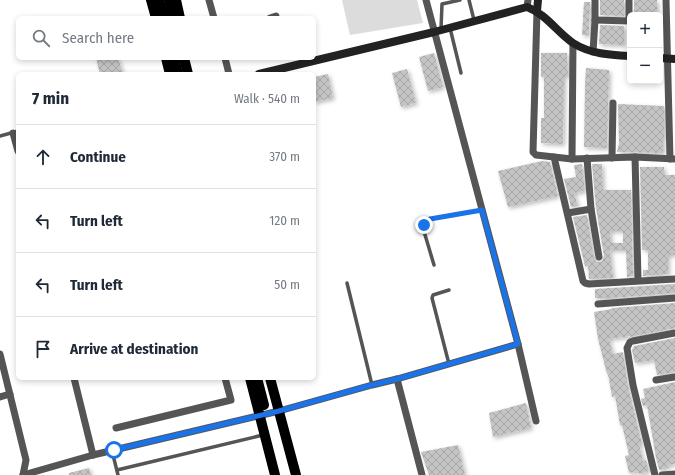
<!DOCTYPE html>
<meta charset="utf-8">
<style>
:root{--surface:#fff;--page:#f2f2f3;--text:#1f2937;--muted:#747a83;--line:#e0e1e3}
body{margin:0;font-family:"Fira Sans Condensed",sans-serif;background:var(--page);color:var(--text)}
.controls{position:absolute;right:12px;top:12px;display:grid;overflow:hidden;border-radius:6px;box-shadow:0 2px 6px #0003}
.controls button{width:36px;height:36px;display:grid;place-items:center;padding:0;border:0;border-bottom:1px solid var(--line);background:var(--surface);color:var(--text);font:20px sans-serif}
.stop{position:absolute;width:12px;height:12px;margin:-9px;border:3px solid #1a73e8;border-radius:50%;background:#fff}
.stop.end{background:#1a73e8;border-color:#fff;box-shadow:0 1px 4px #0008}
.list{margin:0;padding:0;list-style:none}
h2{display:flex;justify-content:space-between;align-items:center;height:52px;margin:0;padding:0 16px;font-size:17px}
h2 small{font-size:13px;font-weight:400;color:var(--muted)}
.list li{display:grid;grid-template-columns:26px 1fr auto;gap:12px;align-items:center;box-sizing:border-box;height:64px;padding:0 16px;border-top:1px solid var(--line)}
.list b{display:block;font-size:15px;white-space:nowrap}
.list em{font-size:13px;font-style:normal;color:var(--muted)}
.icon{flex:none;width:22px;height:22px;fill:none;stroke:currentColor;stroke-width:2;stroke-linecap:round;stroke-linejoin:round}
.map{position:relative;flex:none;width:675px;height:475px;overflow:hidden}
.search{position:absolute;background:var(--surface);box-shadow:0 2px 6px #0003;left:16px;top:16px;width:300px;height:44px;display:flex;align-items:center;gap:10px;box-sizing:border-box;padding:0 14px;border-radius:6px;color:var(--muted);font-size:15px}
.panel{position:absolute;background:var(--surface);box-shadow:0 2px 6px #0003;left:16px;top:72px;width:300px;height:308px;border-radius:6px}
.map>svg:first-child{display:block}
.park{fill:#dcdcdc}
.building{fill:url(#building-cross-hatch);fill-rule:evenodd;filter:url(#shadow)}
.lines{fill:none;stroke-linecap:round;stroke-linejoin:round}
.lane{stroke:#555;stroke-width:3.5}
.street{stroke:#555;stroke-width:7}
.secondary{stroke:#222;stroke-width:8}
.primary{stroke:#000;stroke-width:10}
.route{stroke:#1a73e8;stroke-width:5}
</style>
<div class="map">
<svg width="675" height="475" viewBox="0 0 675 475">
<defs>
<pattern id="building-cross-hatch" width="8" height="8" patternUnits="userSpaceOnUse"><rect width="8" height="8" fill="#c4c4c4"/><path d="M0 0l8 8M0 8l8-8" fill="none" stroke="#a7a7a7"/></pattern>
<filter id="shadow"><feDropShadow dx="2" dy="2" stdDeviation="2" flood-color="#0004"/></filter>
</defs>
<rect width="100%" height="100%" fill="#fff"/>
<!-- park -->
<path class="park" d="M342 0H417L423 23 350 35Z"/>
<!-- building -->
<g class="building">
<path d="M600 0H624V16L600 15Z"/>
<rect x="634" y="0" width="23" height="15"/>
<path d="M584 2H590L589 35H582Z"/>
<path d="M600 25 624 26V45L599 44Z"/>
<path d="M434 53 443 87 428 91 419 57Z"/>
<path d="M541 53H567L568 76H564L563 144 541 143V118H544V77H541Z"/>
<path d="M96 58H118L123 74H100Z"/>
<path d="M586 68 609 70 607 148 584 147 585 83Z"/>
<path d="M407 69 416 103 401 107 392 73Z"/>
<path d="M328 74 333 98 314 102V77Z"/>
<path d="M618 104 664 106V139H663V153L617 152 619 143Z"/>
<path d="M542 161 550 162 558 196 508 207 498 171Z"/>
<path d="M582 164 585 191 574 193 578 206 571 207 564 179 576 177 574 165Z"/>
<path d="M592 164H602L603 190H631L633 276 627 277 626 250H610L613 278 589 279 588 266H585L573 217 587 215 594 258 597 262 602 261 604 256 596 208ZM610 231H623V243H611Z"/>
<path d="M640 167H664V175H675V255H668V274L643 276V270H648V250H642Z"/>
<path d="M675 284V293L611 298H595V289Z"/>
<path d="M675 303V328L630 337V336L609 339 613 354 623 352 628 386 642 444H639L643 461 646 460 649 471 639 474 638 471 629 473 625 456 629 455 622 425H620L615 396 612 397 608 374H607L598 339 594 312 612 309V308Z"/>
<path d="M675 338V372L657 375 654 360 635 363 632 350 634 346Z"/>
<path d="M675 382V464L667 465 668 468 660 470 659 469 656 458 647 405 643 406 641 399 645 398 643 389Z"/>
<path d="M526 403 531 428 493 437 489 413Z"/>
<path d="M458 445 465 475H429L421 452Z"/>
<path d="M89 468 91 475H69V473Z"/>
</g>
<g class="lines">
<!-- lane -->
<g class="lane">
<path d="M469 0 474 20"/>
<path d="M450 28 461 73"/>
<path d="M441 29 442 4 460 0"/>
<path d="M0 136 18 131"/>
<path d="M434 265 423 228 426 221 430 219 482 210"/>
<path d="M347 283 372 385"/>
<path d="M449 364 432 298 433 295 449 290"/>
<path d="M112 451 118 475"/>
<path d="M117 470 263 435"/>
</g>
<!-- street -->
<g class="street">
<path d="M209 0 214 18"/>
<path d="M426 0 518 344 536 421"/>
<path d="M666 0 670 159"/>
<path d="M527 7 528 0"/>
<path d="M537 11 533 152 536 155 554 157 583 281 585 283 589 284 675 279"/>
<path d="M270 18 276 16"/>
<path d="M595 20 629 21V0"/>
<path d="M593 52 595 20V0"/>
<path d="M225 58 229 74"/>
<path d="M13 133 18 151"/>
<path d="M554 157 572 159 635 157 675 159"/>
<path d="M635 157 638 280"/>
<path d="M587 158 591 209"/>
<path d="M612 158 613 103"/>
<path d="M572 159 573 43"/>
<path d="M568 213 591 209 599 257"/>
<path d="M598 304 675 298"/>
<path d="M0 354 26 460 23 475"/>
<path d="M74 378 93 455"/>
<path d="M397 379 422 475"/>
<path d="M656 380 675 377"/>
<path d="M0 397 10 394"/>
<path d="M116 428 231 400 225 378"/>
<path d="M23 475 93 455 279 411 372 385 397 379 518 344"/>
<path d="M655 475 633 385 627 348 630 342 633 341 675 333"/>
<path d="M662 475 675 474"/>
</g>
<!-- secondary -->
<g class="secondary">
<path d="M537 11 538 0"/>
<path d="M660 58 675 59"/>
<path d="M259 74 434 32 527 7C546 14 557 32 573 43 590 54 611 55 630 56"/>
</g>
<!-- primary -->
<g class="primary">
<path d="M151 0 156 18"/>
<path d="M159 0 164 18"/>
<path d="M169 0 173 18"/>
<path d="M176 0 180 18"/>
<path d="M166 58 170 74"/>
<path d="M174 58 178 74"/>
<path d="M184 58 188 74"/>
<path d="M250 378 275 475"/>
<path d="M257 378 264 405"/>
<path d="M270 378 296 475"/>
</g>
</g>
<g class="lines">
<!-- route -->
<path class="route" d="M114 450 279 411 372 385 397 379 518 344 482 210 430 219 426 221 424 225"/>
</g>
</svg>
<div class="controls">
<button>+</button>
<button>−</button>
</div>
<div class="stop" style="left:114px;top:450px"></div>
<div class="stop end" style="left:424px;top:225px"></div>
<div class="search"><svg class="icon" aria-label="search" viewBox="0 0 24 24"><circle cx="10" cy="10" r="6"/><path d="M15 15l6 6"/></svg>Search here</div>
<section class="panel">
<h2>7 min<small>Walk · 540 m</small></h2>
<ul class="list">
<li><svg class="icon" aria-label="ahead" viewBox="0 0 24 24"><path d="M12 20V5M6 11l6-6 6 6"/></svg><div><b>Continue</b></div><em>370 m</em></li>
<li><svg class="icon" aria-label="left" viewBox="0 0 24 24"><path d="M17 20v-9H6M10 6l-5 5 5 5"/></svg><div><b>Turn left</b></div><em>120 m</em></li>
<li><svg class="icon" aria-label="left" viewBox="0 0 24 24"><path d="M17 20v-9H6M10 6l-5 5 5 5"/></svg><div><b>Turn left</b></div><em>50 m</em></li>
<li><svg class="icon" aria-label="arrive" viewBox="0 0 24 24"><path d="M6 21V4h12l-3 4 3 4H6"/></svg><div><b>Arrive at destination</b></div></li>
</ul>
</section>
</div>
